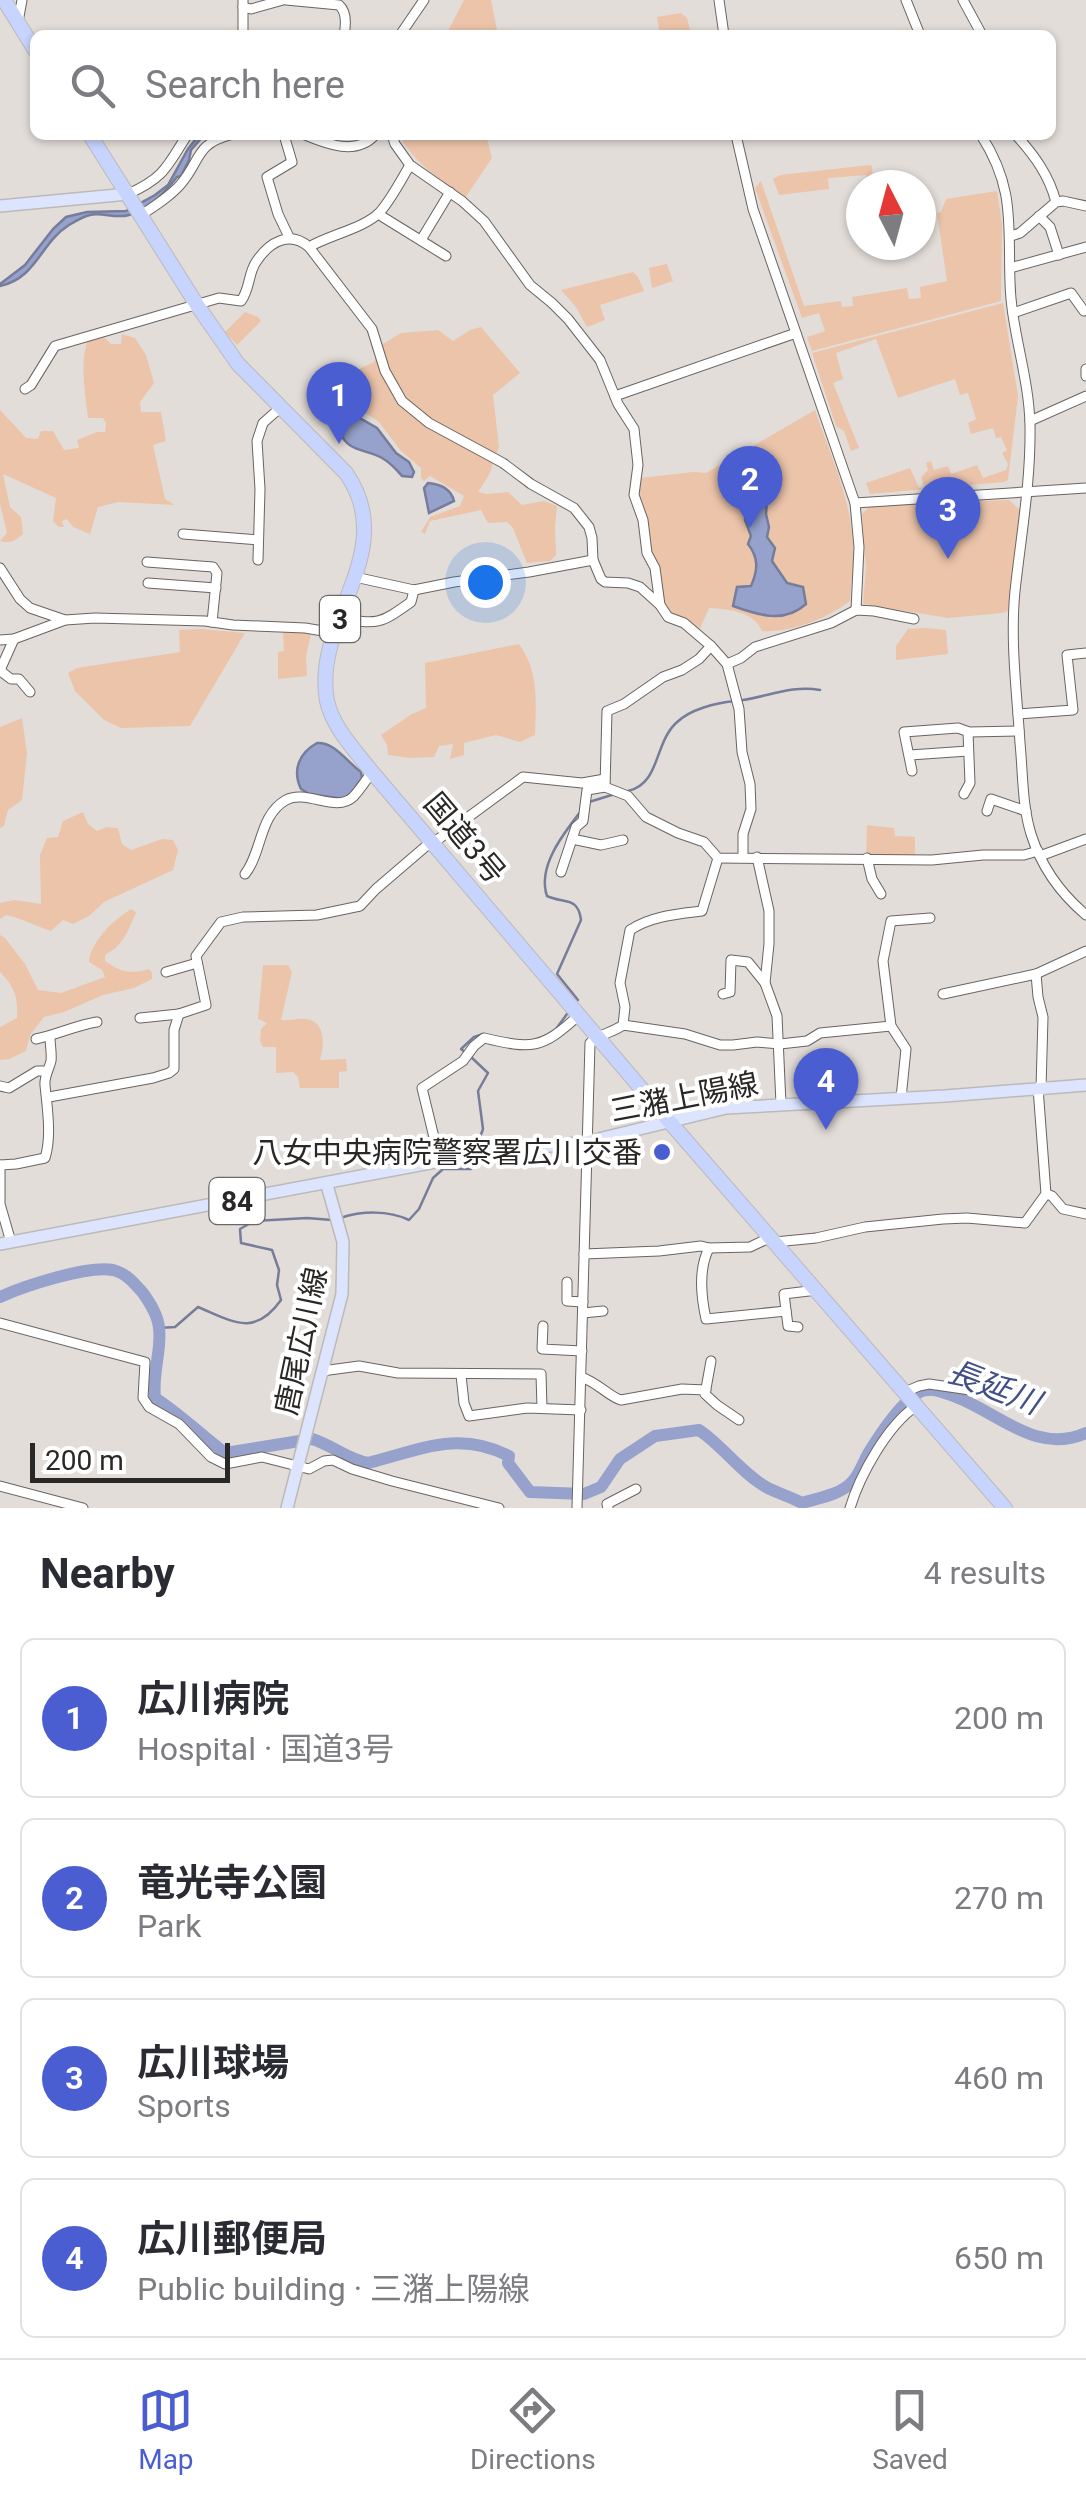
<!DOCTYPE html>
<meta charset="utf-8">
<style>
:root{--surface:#fff;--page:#f2f2f3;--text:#2b2b33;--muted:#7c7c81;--line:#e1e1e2;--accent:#4a5ed2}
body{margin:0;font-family:Roboto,"Noto Sans JP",sans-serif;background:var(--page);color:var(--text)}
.compass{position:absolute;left:846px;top:170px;width:90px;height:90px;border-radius:50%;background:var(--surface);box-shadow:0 2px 8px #0004;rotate:354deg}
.scale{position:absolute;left:30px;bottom:25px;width:200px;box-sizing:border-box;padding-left:10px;border:5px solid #2a2826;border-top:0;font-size:28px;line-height:35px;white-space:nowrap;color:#2a2826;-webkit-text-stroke:8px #fff;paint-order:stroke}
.you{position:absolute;left:485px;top:582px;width:35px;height:35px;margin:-25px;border:8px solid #fff;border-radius:50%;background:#1a73e8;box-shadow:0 0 0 15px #1a73e833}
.badge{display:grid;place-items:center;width:65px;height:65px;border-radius:50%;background:var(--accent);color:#fff;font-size:32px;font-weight:700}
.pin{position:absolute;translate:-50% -82px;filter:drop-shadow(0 2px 5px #0008)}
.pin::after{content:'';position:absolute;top:52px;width:35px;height:30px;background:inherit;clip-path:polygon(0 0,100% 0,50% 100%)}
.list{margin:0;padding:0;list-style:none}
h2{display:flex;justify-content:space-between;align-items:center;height:130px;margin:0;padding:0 40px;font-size:42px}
h2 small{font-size:32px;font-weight:400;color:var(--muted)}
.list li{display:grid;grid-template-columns:65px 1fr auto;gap:30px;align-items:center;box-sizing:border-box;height:160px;margin:0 20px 20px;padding:0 20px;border:2px solid var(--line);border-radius:15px}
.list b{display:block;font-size:38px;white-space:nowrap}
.list p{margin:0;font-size:32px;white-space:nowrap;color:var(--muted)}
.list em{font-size:32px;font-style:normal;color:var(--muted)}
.icon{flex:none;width:55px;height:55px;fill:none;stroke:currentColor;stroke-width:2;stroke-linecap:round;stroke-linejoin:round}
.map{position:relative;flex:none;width:1086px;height:1508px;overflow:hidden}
.search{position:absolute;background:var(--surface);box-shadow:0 2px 8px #0004;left:30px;right:30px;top:30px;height:110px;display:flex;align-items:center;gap:25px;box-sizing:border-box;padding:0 35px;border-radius:15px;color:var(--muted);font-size:38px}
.sheet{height:850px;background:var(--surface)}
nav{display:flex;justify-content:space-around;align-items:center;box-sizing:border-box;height:140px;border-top:2px solid var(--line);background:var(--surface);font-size:28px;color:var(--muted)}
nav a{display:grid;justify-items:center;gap:5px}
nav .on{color:var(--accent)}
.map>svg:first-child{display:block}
.green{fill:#ebc4aa}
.water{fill:#96a2cc;stroke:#767d9a;stroke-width:2.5}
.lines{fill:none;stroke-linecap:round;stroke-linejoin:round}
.stream{stroke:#767d9a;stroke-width:2.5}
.river{stroke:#96a2cc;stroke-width:12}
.minor-casing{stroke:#6a6461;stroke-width:11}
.major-casing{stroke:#bbbaba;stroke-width:14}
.highway-casing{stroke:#bbbaba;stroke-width:16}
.minor{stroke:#fff;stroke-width:9}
.major{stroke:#dde5fe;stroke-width:11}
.highway{stroke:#c7d4fe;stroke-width:14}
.poi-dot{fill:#4a5ed2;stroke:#fff;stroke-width:4}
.labels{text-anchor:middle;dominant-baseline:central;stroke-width:8;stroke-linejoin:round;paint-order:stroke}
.shield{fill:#fff;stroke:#6a6867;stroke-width:2.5}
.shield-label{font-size:28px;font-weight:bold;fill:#2a2826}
.street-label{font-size:30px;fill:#2a2826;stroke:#fff}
.poi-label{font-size:30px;fill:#2a2826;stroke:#fff;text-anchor:end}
.water-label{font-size:32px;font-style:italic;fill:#425087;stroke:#fff}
</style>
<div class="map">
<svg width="1086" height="1508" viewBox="0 0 1086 1508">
<rect width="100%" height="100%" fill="#e3ddd9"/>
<!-- green -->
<g class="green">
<path d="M464 0H491L498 35H446Z"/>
<path d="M681 13 687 18 690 30 687 35H660L657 17Z"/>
<path d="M399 135H486L492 158 465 198C440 179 414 163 399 135Z"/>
<path d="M870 165 872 166 873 183 868 184 866 175 828 178 829 189 779 195 773 179 780 175Z"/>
<path d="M761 181 804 306 841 301 842 307 853 306 852 297 907 288 909 299 921 298 920 287 947 281 937 213 941 212 946 199 997 191 1002 224 1001 301 812 351 807 337 825 331 819 313 802 318 755 188Z"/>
<path d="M667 264 673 281 652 288 649 268Z"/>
<path d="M633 272 638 277 644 291 600 305 605 320 587 327 576 307 561 290Z"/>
<path d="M1003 303 1018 396 1008 480 1004 482 870 494 866 483 910 468 919 488 924 487 921 477 928 470 926 463 931 461 934 470 948 466 951 474 977 465 983 478 1006 470 1008 464 1002 453 1007 450 1001 437 996 438 993 428 971 434 968 423 976 419 968 393 960 395 955 379 898 398 876 339 836 353 843 379 833 383 859 448 851 451 844 431 836 426 812 353Z"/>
<path d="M245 312 258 317 261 321 237 345 225 332Z"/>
<path d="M481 327 520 373 493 395 499 447 489 475 478 492 487 494 508 492 522 505 544 501 557 506 555 527 556 555 550 561 527 563 513 528 507 522 488 523 481 510 430 521 425 534 421 532 430 517 460 506 464 496 430 476 424 481 421 478V468L401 451 379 422 346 400 359 369 374 362 381 345 401 333 438 330 453 341 470 330Z"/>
<path d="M122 334 135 338 146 355 154 383 140 402 141 412H161L166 441 153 445 165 499 175 505 119 502 98 507 90 534 73 527 67 519 62 521 64 527H59L53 521 56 498 3 474 10 507 21 517 23 534C15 541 10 544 0 541L7 533 0 504V410L26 438 38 439 41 431H53L64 450 79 448 77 440 97 432H105L106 423 103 418H88C85 393 80 366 87 342L104 337 111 344H121Z"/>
<path d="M815 410C830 454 851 498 853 546 854 564 851 583 850 601 826 619 791 633 762 631 754 611 727 609 709 608L699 631C689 625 677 620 670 612 664 605 653 559 649 546L651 541 642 502 639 501V478L693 472 706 473Z"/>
<path d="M1009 500 1020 510 1008 611 1002 613 948 618 863 604 866 568 862 514 870 506Z"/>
<path d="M925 628 946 630 948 654 896 660V646L908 629Z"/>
<path d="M201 629 245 633 190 726 121 728 104 720 75 691 68 673 77 668 180 652 179 630Z"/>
<path d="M283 630H302L311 634 306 656 307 676 278 679V652L284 651Z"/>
<path d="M519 644C539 671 536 702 535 735L520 742 496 735 464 743V755L450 759 453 744 439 746 434 757 410 758 388 755 387 745 381 735 412 714 426 708 425 663Z"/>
<path d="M22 718 27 753 22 800 8 810 4 826 0 828V727Z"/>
<path d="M83 812 88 824 97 831 107 827 118 828 122 844 131 850 162 839 173 840 178 850 173 870 104 902 89 916 73 924 63 920 51 931C35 926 21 918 6 915L0 919V903L15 900 41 904 40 855 47 838 58 837 63 821Z"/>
<path d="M867 825 894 828 895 836 915 837V855L912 857 866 855Z"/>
<path d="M132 909 136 913C127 932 124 945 105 955V961C121 972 130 975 149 969L152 973V979L134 988 103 995 64 1012 44 1017 30 1035 26 1051 9 1059 0 1060V1027L17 1018C18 997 15 987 0 972V935L5 938 25 964 38 990 61 993 105 977 102 970 89 962C90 942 115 918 132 909Z"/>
<path d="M263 965H288L292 972 281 1020C289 1021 298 1018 306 1019 327 1022 324 1046 320 1060L346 1059 347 1071 339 1072V1088H300L298 1077 293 1072 276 1073V1047H263L260 1041 261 1029 267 1023 258 1019Z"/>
</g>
<!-- water -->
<g class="water">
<path d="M199 135H204L191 150 189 160 181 176 177 177C164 193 150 210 129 215 116 219 102 212 90 215 84 216 74 222 69 225 40 243 37 278 0 286V284L25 265 53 229 66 217 87 212 126 211 155 195 168 185 188 149Z"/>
<path d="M351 413 377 428 396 453 409 462 414 472 412 477 402 476C396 469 391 463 382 458 366 449 346 452 340 431Z"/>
<path d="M763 482 768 489 766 514 769 527 767 537 775 548 772 561 787 583 803 587 806 604C784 624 758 615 733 606L737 587 751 586C758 570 759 558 748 544L751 536 745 520 746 515 757 507 758 491Z"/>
<path d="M428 483C440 484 451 489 454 501L429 513 424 488Z"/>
<path d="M317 743C335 742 347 762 361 772L362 778 348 798 343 799 309 794 301 789C292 770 299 753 317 743Z"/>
</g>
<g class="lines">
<!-- stream -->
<g class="stream">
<path d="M743 700C769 696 793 685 820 690"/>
<path d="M628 791C660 784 654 744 676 723 690 709 716 703 735 701"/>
<path d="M589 802 615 794"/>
<path d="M578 1000 557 974 581 920C578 896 564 904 547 896 537 867 563 834 581 811"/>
<path d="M556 1029 567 1014"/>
<path d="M465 1052 461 1049 474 1037 483 1034"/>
<path d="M471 1057 488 1073 478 1091 483 1129 475 1151"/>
<path d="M340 1218C362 1211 388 1210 409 1220L419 1209 433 1178 443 1169H471L475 1159"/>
<path d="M159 1328 175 1327 198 1307C232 1321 254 1338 281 1300L277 1285 279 1270 272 1250 241 1243 240 1229 254 1221 307 1218 332 1220"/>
</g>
<!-- river -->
<path class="river" d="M0 1297C24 1286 88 1265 113 1270 126 1273 134 1283 143 1293 150 1303 158 1315 159 1328 162 1349 152 1373 155 1398 180 1414 201 1435 225 1453L312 1439C332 1445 347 1459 368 1463 420 1450 458 1430 509 1456L508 1463 530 1492 584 1494 601 1487 620 1459 655 1436 699 1430C723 1446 740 1472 766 1487 777 1493 791 1497 802 1503 818 1498 840 1495 852 1482 860 1474 864 1459 871 1449 881 1433 909 1390 928 1390 935 1389 944 1393 951 1395 996 1410 1035 1456 1086 1433"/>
<defs>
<g id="minor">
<path d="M286 0 339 5C347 12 346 25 344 35"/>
<path d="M719 0 724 35"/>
<path d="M906 0 920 35"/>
<path d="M963 0 982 35"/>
<path d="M243 7 251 9 283 0"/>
<path d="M18 22 22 0"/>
<path d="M243 35V0"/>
<path d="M400 35 424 0"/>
<path d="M284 135 292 162 267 177 278 214 289 237"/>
<path d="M305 135C327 144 356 156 375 135"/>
<path d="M392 135 395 144 410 165 462 201 484 221 530 285 552 303 568 319 600 360 618 404 634 429 638 465 634 495 643 520 647 553 655 568 660 605"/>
<path d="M736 135 753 209 855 503 859 547 856 610"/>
<path d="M981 135C1015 188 1008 223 1010 282 1011 330 1029 376 1030 425 1031 481 1021 536 1015 591 1010 642 1017 693 1020 743 1023 773 1022 805 1031 834 1041 866 1060 893 1086 915"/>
<path d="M1016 135C1034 155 1049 175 1056 202"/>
<path d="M128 194C164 178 167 167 187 135"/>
<path d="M378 214 446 256"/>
<path d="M141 215C155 206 169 197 180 185 201 161 195 144 230 135"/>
<path d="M1039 216 1050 227 1059 255"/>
<path d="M1011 236 1020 233 1056 202 1063 201 1086 206"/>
<path d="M421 240 450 192"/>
<path d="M309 247C329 235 365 228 380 212 392 198 401 180 410 165"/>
<path d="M1010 268 1086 247"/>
<path d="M1013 313 1071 293 1084 311"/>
<path d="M1086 369V376"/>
<path d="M25 389 31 385 55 346 219 298 241 301C250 289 248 274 256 262 269 242 290 230 309 247L372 329 385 371 402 401 429 423 503 463 531 484 574 508 589 527 592 538 593 560 601 579 605 582 628 583 640 587 660 605 668 617 684 623 711 646 727 664 739 709 742 752 750 784 751 809 743 834V857"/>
<path d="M615 396 796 333"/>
<path d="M1030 421 1086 396"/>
<path d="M855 503 1086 488"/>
<path d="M183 534 258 540"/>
<path d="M258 560 260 489 257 441 263 423 280 408"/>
<path d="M147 562 213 567 217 573 212 622"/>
<path d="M0 568 20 599 30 608 65 620 95 618 205 621 233 625 305 628 335 633"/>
<path d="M355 577 414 590 454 582 529 572 593 560"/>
<path d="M148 583 216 588"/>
<path d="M340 618C378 625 380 624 411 602L414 590"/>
<path d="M14 639 1 668 2 672 11 679H19L30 692"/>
<path d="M0 640 14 639 65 620"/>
<path d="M727 664 741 658 755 647 831 623 856 610 874 611 914 619"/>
<path d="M1018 714 1073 710 1067 655 1086 653"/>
<path d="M910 755 968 751"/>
<path d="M912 771 904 732 958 728 969 732 1019 731"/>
<path d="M605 787 607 711 624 704 663 677 682 670 699 659 711 646"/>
<path d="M964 794 970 783 968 732"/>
<path d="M987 811 991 799 1026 811"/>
<path d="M572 839 601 845 623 840"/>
<path d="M433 843 523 777 582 783 605 779"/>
<path d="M1040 856 1086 839"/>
<path d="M757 857 769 911V944L765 983 777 1016 781 1104"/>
<path d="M867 858 872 879 881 894"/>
<path d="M561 872 576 827 583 821 587 790 605 787 628 796 646 817 678 833 704 842 718 858 932 860 983 855H1024L1038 851"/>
<path d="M245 874C262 853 259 815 286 800 306 789 336 813 353 797 360 790 366 780 372 772"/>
<path d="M166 972 197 963"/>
<path d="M1036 974 1038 997 1043 1017 1041 1088"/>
<path d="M723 994 730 992 731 960 748 962 765 983"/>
<path d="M943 994 1036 974 1086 951"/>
<path d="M140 1018 179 1014"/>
<path d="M623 1025 685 1034 720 1045H733L757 1042 780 1044 807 1041 820 1033 891 1026"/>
<path d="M36 1039C57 1035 76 1025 97 1022"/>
<path d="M0 1086 9 1088 37 1071H47"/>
<path d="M49 1097 153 1078 169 1073 174 1069V1030L179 1014 206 1005 196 956 221 922 243 917 317 915 360 906 376 889 432 841"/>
<path d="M901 1098 906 1049 891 1026 883 961 891 921 930 918"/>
<path d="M440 1162 422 1088 463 1061 474 1046 484 1038C532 1049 541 1050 579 1015"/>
<path d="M0 1165 16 1164 45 1158C52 1136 47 1107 45 1085 44 1077 49 1069 51 1061 52 1054 50 1045 50 1037"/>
<path d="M0 1165V1204L11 1242"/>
<path d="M1046 1194 1052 1196 1063 1209 1086 1214"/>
<path d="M775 1242 816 1238 865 1227 943 1219 967 1218 1025 1223 1046 1194 1038 1088"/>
<path d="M709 1248C698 1270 701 1296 706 1319L786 1311"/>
<path d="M584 1254 659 1251 701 1246 709 1248 750 1247 771 1237"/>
<path d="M567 1282V1301L583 1302"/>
<path d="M583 1313 603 1311"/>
<path d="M0 1323 145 1362 143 1398 149 1407 179 1424 211 1457 225 1464 262 1457 309 1469 324 1461 333 1460 352 1469 392 1481 499 1508"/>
<path d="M543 1326 542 1349 582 1351"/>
<path d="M798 1327 788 1326 784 1294 817 1290"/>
<path d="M711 1361 705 1394 717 1405 739 1420"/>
<path d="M322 1371 359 1366 398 1373 541 1374 542 1408"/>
<path d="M461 1375 464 1403 469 1416 527 1408 581 1410"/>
<path d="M581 1377C597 1382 611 1398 621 1400L682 1389 706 1390"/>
<path d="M905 1392 919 1386 929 1384 998 1394"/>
<path d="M0 1486 83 1508"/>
<path d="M577 1508 590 1043C601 1033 612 1033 623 1025L625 1007 620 983 630 930C651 916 677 914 702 911L718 858"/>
<path d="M608 1508 607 1504 636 1489"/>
<path d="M850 1508C860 1475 887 1426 916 1406"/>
</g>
<g id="major">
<path d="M0 206 128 194"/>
<path d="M0 1244 478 1154 586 1142 726 1108 945 1096 1086 1085"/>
<path d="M287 1508 342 1294 343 1242 327 1185"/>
</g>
<g id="highway">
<path d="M4 0 35 50"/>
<path d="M90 135 197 305 238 364 346 473C401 552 312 620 327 701 333 728 355 750 372 772L668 1120 1005 1508"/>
</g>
</defs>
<!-- minor casing -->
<use href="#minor" class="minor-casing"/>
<!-- major casing -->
<use href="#major" class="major-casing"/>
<!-- highway casing -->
<use href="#highway" class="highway-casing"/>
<!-- minor -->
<use href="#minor" class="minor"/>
<!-- major -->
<use href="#major" class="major"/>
<!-- highway -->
<use href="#highway" class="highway"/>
</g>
<!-- markers -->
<circle class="poi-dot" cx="662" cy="1152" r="10"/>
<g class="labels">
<!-- shield labels -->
<g class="shield">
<rect x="320" y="596" width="40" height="46" rx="8"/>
<rect x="209.5" y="1178" width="55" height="46" rx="8"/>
</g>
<g class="shield-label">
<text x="340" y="619">3</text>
<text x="237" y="1201">84</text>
</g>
<!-- street labels -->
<g class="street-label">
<text transform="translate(465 838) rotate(50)">国道3号</text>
<text transform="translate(684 1097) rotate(-11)">三潴上陽線</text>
<text transform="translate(301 1341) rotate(-78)">唐尾広川線</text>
</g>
<!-- poi labels -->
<g class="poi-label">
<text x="642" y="1152">八女中央病院警察署広川交番</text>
</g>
<!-- water labels -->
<g class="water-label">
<text transform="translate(994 1387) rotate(21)">長延川</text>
</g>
</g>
</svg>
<svg class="compass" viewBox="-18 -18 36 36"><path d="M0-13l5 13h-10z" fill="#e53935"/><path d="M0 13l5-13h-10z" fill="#7c7c81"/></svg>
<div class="scale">200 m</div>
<div class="you"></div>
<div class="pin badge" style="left:339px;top:444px">1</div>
<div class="pin badge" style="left:750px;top:528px">2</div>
<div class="pin badge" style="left:948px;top:559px">3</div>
<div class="pin badge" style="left:826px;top:1130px">4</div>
<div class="search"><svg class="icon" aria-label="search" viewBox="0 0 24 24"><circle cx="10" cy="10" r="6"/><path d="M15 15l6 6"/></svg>Search here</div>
</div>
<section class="sheet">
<h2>Nearby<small>4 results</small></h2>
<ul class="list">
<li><span class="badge">1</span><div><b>広川病院</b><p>Hospital · 国道3号</p></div><em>200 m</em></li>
<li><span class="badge">2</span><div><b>竜光寺公園</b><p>Park</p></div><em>270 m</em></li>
<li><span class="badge">3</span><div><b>広川球場</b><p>Sports</p></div><em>460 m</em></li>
<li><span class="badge">4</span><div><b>広川郵便局</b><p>Public building · 三潴上陽線</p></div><em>650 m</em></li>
</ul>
</section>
<nav>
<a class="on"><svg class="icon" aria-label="map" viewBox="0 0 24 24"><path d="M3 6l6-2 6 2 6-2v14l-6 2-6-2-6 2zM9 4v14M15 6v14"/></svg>Map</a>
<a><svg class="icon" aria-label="directions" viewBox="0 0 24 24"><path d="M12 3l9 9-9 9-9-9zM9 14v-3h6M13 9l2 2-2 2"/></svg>Directions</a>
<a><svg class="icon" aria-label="saved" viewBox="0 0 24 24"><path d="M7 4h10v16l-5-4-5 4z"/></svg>Saved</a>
</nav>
